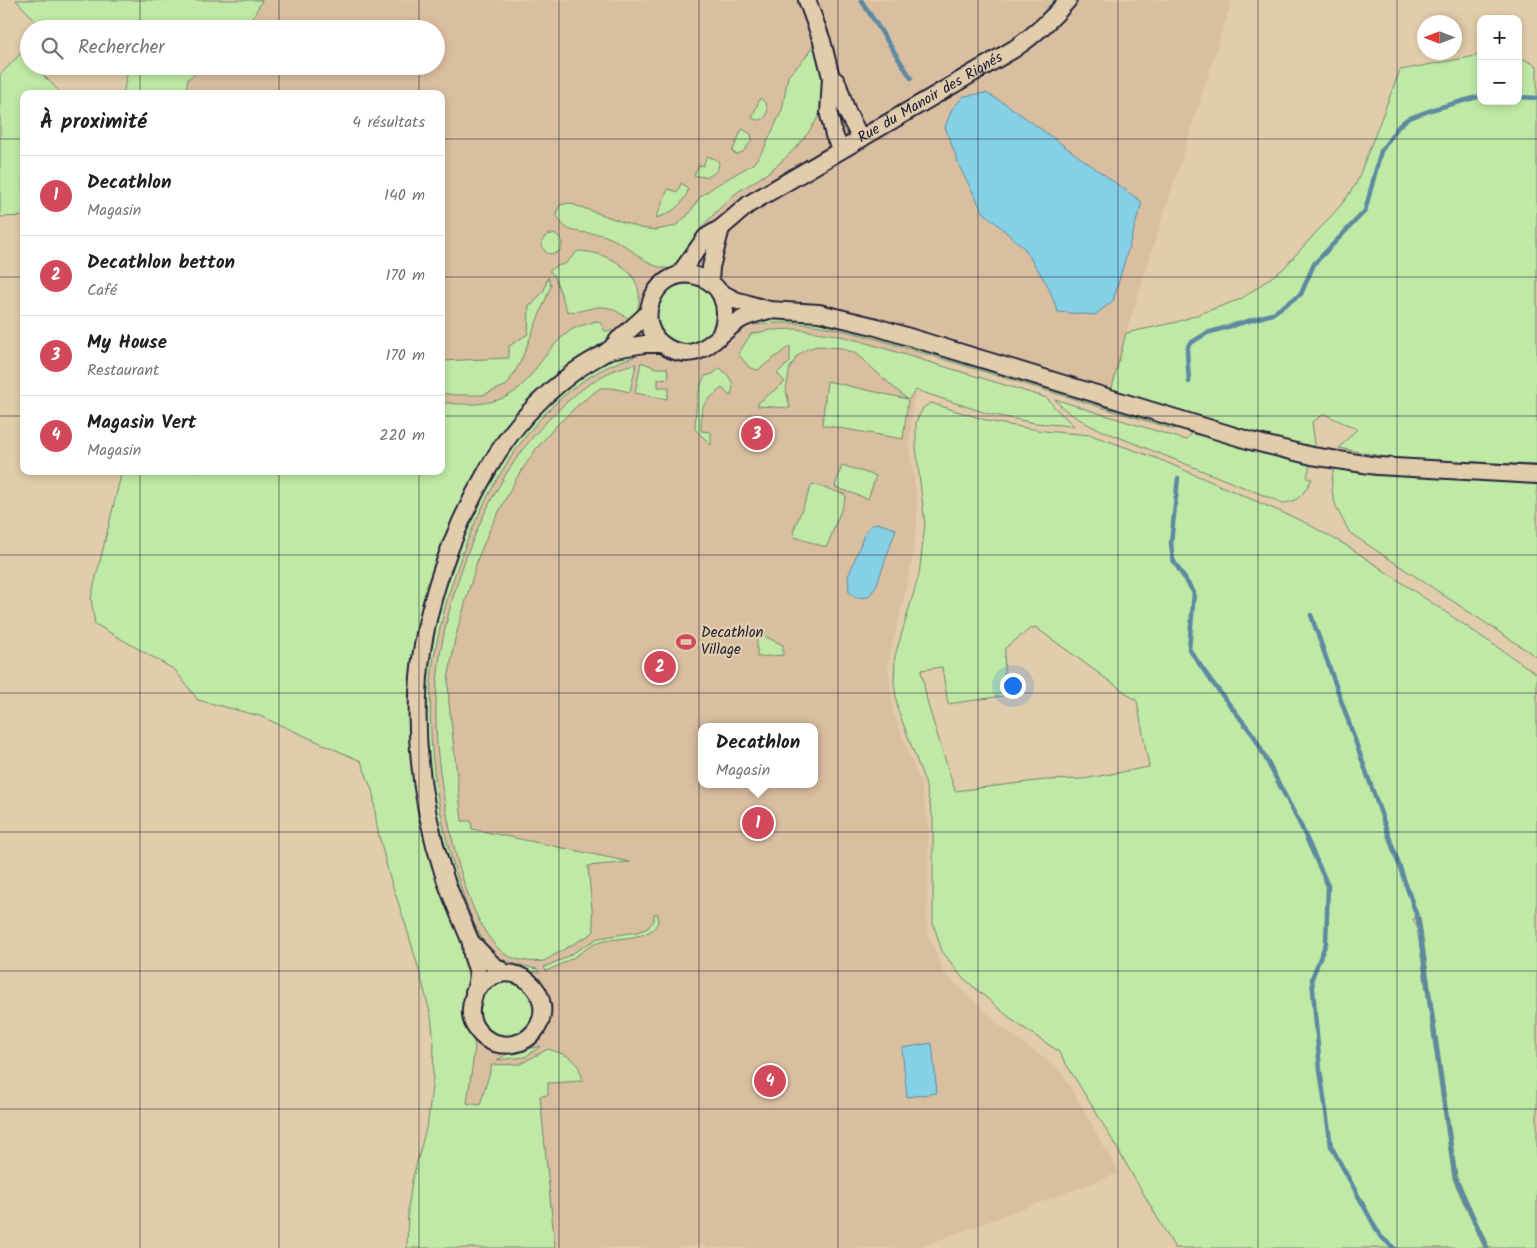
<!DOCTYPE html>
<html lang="fr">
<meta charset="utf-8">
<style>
:root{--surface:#fff;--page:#f2f2f2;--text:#202124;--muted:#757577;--line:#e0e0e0;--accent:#d1495b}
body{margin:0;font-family:Kalam,sans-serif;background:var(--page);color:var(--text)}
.controls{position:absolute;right:15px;top:15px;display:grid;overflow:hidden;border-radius:10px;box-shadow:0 2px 8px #0003}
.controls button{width:45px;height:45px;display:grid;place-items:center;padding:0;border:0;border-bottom:1px solid var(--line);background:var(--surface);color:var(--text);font:25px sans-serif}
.compass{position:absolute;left:1417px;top:15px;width:45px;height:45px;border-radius:50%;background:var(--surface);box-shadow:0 2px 8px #0003;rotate:270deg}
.you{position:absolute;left:1012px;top:685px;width:18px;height:18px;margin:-12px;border:4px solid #fff;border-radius:50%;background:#1a73e8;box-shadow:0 0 0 8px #1a73e833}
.badge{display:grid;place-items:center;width:32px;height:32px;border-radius:50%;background:var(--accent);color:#fff;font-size:16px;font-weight:700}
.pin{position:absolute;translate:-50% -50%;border:2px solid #fff;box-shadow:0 1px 5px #0006}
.popup{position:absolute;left:698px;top:723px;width:120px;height:65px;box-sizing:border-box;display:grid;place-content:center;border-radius:10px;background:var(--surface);filter:drop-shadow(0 1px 4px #0005);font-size:16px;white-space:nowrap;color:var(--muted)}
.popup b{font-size:19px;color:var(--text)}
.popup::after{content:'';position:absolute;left:50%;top:100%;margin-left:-10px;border:10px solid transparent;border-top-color:var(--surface)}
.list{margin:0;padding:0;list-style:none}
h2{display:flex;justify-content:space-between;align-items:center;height:65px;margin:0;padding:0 20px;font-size:21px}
h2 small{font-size:16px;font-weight:400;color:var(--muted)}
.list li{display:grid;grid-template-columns:32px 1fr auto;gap:15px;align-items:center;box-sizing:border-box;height:80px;padding:0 20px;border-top:1px solid var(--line)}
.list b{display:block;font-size:19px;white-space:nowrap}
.list p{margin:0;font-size:16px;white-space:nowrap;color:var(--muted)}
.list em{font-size:16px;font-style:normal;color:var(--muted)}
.icon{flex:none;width:28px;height:28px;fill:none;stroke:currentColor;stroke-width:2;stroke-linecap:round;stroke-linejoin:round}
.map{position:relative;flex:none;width:1537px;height:1248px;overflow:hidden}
.search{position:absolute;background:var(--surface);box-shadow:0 2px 8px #0003;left:20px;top:20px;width:425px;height:55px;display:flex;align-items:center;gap:12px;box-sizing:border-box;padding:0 18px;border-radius:28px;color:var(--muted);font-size:19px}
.panel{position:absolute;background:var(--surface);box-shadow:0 2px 8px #0003;left:20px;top:90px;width:425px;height:385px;border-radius:10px}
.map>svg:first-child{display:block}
.built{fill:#dabea0;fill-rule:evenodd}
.green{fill:#bfe9a5;stroke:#708670;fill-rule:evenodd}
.water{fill:#85d0e5;stroke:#5d8aa1}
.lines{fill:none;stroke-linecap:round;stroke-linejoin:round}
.stream{stroke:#5d8aa1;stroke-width:4.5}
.street-casing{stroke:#22223b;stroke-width:20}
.street{stroke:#e1ccab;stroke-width:16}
.grid{fill:none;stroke:#22223b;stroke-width:1;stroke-opacity:0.55}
.labels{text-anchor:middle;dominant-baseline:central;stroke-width:5;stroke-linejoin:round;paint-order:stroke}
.street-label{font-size:15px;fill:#22223b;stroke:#e1ccab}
.poi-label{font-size:15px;fill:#22223b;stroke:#e1ccab;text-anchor:start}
</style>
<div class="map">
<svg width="1537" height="1248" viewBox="0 0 1537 1248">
<rect width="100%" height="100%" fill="#e1ccab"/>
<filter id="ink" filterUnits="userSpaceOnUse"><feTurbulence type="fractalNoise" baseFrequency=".02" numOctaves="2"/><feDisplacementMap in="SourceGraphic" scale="10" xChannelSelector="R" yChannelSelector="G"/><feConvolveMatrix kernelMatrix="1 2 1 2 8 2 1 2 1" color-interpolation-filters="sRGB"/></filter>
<g filter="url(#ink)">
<!-- built -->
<path class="built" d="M262 0H1232L1126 333 1111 392 928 330 912 409 909 446 917 499V524L910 572 888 663 893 711 921 785 929 823 927 930 943 972 998 1024 1061 1071 1119 1173 917 1248H708L704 1245 674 1248H407L408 1209 412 1181 428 1121 433 1077 434 1043 431 1016 419 970 406 926 389 875 377 827 373 793 361 762 260 716 198 700 175 670 95 624 91 598 122 471H441V94H185L188 79 206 66H436V29H247ZM702 727H814V784H702Z"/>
<!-- green -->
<g class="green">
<path d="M16 0H262L247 29H43Z"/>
<path d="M814 43C821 63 828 89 821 110 813 132 788 157 770 171 756 182 736 190 724 204 711 217 696 232 687 248 684 254 683 264 676 267 658 273 641 257 628 248 623 244 615 240 608 237 597 232 583 234 571 230 563 227 560 221 556 214L560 205 569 203 640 228 656 230 675 226 687 216 700 197 715 186 753 164 764 149 782 110 788 76 806 57Z"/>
<path d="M21 53 29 61V66H34L62 94H24V216L0 217V75Z"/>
<path d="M1481 55V101H1518V56L1537 66V465L1391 458 1339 448 1357 429 1324 414 1312 422 1315 444 1314 450 1111 392 1126 333 1177 322 1241 299 1283 269 1342 204 1356 184 1400 70Z"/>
<path d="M129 66H206L188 79 185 94H123Z"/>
<path d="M760 98C774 106 767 126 752 118Z"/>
<path d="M742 129 751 134 752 140 743 152 737 154 732 152Z"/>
<path d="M707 156 717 160 719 163C718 176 705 179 694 175L699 165 703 166Z"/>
<path d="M681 183 685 186 688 190C684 205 670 214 656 218L668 189 678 192Z"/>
<circle cx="552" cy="244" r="10"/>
<path d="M578 251C615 252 655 280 633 320 623 317 614 307 603 307 591 306 579 314 567 311L554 275 549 271 556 266 565 264Z"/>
<path d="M548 277 551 286 520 363 507 385 483 395H454L441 393V361L509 358V346L528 334 529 305H532L544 290Z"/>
<circle cx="687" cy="314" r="30"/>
<path d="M779 319H801L857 328 1182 427 1173 429 870 337C829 327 799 319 756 325L755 321Z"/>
<path d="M596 321 600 322 605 331H623L571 365 495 446 414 660 439 886 472 965 473 1036 475 1047 467 1103 480 1105 492 1065 520 1064 548 1049C570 1056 578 1058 583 1081L548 1083V1095L540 1096 555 1248H407L408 1209 412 1181 428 1121 433 1077 434 1043 431 1016 419 970 406 926 389 875 377 827 373 793 361 761 260 716 198 700 175 670 95 624 91 598 122 471H441V402C466 406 500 406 519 388 537 371 549 345 571 330 578 326 588 324 596 321Z"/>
<path d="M796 329 836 335 860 341 1044 397 1049 400 1055 408 1074 426 1035 423 989 414 916 390 908 400 903 439 822 425 827 381 907 399 855 353 841 348 817 346 807 349 797 356 790 368 786 390 790 408 758 406V403L785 382 777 373 790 362V346L758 370 750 368 738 354 751 334 771 330Z"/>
<path d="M632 352 634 357C529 386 465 522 442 620 437 641 432 662 431 683 428 745 436 807 454 866 461 889 478 949 501 959 512 964 525 966 537 969L540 972C530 971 519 970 510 967 503 964 490 955 485 950 467 930 452 878 445 852 430 793 421 731 427 669 429 654 432 639 436 625 455 535 498 444 569 385 588 369 609 360 632 352Z"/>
<path d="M641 362 656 368H667L669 378 658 379V387H669L667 399 635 393Z"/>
<path d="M636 364 630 392 612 388H600L578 405 556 426 536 449 516 479 490 529 478 558 455 639 448 681 449 703 462 821H471L472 829 630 862 588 866 594 931 591 934 544 961C532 963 510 960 501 951 462 918 441 795 437 744 434 704 437 660 447 620 465 547 497 471 551 417 576 393 601 370 636 364Z"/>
<path d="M720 368C729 376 737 383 730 396L722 388C701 406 701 403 701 431L711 432V445L695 429C696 412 696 391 705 376L713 374Z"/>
<path d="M1055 399 1098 413 1186 440 1194 431 1266 453 1310 463 1307 478 1312 479C1304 492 1300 502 1283 503L1091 426C1078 418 1064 412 1055 399Z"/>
<path d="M931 403 992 422 1044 431 1091 435 1156 458 1302 521 1349 547 1537 674V1248H1489L1457 1177 1420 917 1413 919 1417 927 1453 1179 1484 1248H1175L1096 1112 1058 1051 1015 1022 961 976 942 951 933 923V819L925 782 898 710 894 683 895 656 919 575 925 525 916 447V422L923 408ZM1035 627 1137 701 1149 767 1083 779 1045 780 955 791 928 705 921 670 942 667 948 704 1003 696 1005 648 1030 629Z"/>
<path d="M842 465 876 476 868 499 835 487Z"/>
<path d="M1334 469 1375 475 1537 483V657L1350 533C1338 511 1327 495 1334 469Z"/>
<path d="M812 484 844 494 846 497 827 546H822L795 537 793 532Z"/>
<path d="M757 630 768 638 783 645V655L757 657Z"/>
<path d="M654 914H658C663 942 613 936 597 943 587 947 578 956 567 961 560 965 553 968 546 971L544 967 563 959 598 938 637 932 648 928 654 920Z"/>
<circle cx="507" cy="1009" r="27"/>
<path d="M541 1046 525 1057 497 1060 509 1053Z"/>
</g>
<!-- water -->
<g class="water">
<path d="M986 93 1006 104 1142 202 1113 301 1095 315 1058 312 1048 286 1024 248 983 212 961 170 945 127 952 109 964 96Z"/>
<path d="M877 523 896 529 876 587 868 597 856 598 849 592 848 577 864 535 871 525Z"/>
<path d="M932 1043 937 1093 907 1097 902 1048Z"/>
</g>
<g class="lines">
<!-- stream -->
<g class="stream">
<path d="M861 0 911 78"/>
<path d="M1043 15 1057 0"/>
<path d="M1518 97 1537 98"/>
<path d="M1189 382 1187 351 1189 344 1207 333 1272 314 1301 294 1314 264 1365 211 1381 151 1398 127 1407 119 1434 109 1481 96"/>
<path d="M1178 478 1171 543 1173 560 1194 593 1189 649 1212 682 1254 736 1301 826 1328 886 1326 943 1312 978 1320 1070 1331 1146 1380 1236 1394 1248"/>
<path d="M1311 615 1418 919 1455 1177 1487 1248"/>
</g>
<defs>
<g id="street">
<path d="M807 0 822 41 831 77 829 115 834 135 841 150"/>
<path d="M833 79 837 82 847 112 861 139"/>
<path id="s1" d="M679 275 706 237 721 228 749 204 1014 49C1035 35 1052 19 1068 0"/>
<path d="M710 282 711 267 721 228"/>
<path d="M720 292 735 300 769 310 819 313 873 326 1251 441 1312 456 1377 466 1537 475"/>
<path d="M721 333C731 308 722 280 692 275 651 269 631 329 668 348 701 365 716 335 740 320 748 315 760 313 769 310"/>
<path d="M609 350 645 344H662"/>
<path d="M471 942 492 964 505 973"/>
<path d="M474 992C510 945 563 997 534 1032 520 1049 492 1049 478 1031 460 1009 482 990 477 969 475 964 473 959 472 954 471 949 472 944 470 940 461 918 451 897 444 875 423 812 414 743 419 677 425 605 452 531 488 469 508 433 537 400 570 375 582 365 595 359 608 351 612 348 615 344 618 340 628 331 638 323 648 313"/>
</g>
</defs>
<!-- street casing -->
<use href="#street" class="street-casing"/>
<!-- street -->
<use href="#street" class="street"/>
</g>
</g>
<!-- grid -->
<path class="grid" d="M140 0V29M279 0V29M419 0V29M559 0V1248M699 0V1248M838 0V1248M978 0V1248M1118 0V1248M1258 0V1248M1397 0V1248M140 66V94M279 66V94M419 66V94M0 139H24M441 139H1537M0 277H24M441 277H1537M0 416H24M441 416H1537M140 471V1248M279 471V1248M419 471V1248M0 555H1537M0 693H1537M0 832H1537M0 971H1537M0 1109H1537"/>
<!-- icons -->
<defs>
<symbol id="stadium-bare" viewBox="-9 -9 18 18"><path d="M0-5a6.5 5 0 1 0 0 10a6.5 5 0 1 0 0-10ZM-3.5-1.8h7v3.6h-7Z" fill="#d1495b" stroke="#e1ccab" stroke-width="2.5" paint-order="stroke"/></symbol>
</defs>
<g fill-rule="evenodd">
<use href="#stadium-bare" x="672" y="628" width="28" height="28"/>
</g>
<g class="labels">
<!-- street labels -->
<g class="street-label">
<text stroke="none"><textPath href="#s1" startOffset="311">Rue du Manoir des Rignés</textPath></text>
</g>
<!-- poi labels -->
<g class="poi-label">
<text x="701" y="633">Decathlon<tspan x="701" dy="17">Village</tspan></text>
</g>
</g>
</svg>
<div class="controls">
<button>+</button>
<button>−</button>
</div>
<svg class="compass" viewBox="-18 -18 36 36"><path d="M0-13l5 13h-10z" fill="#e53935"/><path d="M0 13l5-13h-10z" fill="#757577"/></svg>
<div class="you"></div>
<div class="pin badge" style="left:758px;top:823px">1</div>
<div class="popup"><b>Decathlon</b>Magasin</div>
<div class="pin badge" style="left:660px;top:667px">2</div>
<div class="pin badge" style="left:757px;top:434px">3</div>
<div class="pin badge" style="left:770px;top:1081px">4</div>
<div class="search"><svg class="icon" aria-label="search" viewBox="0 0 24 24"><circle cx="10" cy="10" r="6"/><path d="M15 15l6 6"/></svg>Rechercher</div>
<section class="panel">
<h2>À proximité<small>4 résultats</small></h2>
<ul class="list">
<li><span class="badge">1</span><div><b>Decathlon</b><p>Magasin</p></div><em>140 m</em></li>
<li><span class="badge">2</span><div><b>Decathlon betton</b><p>Café</p></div><em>170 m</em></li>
<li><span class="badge">3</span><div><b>My House</b><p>Restaurant</p></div><em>170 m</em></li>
<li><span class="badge">4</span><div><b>Magasin Vert</b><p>Magasin</p></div><em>220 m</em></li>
</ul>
</section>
</div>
